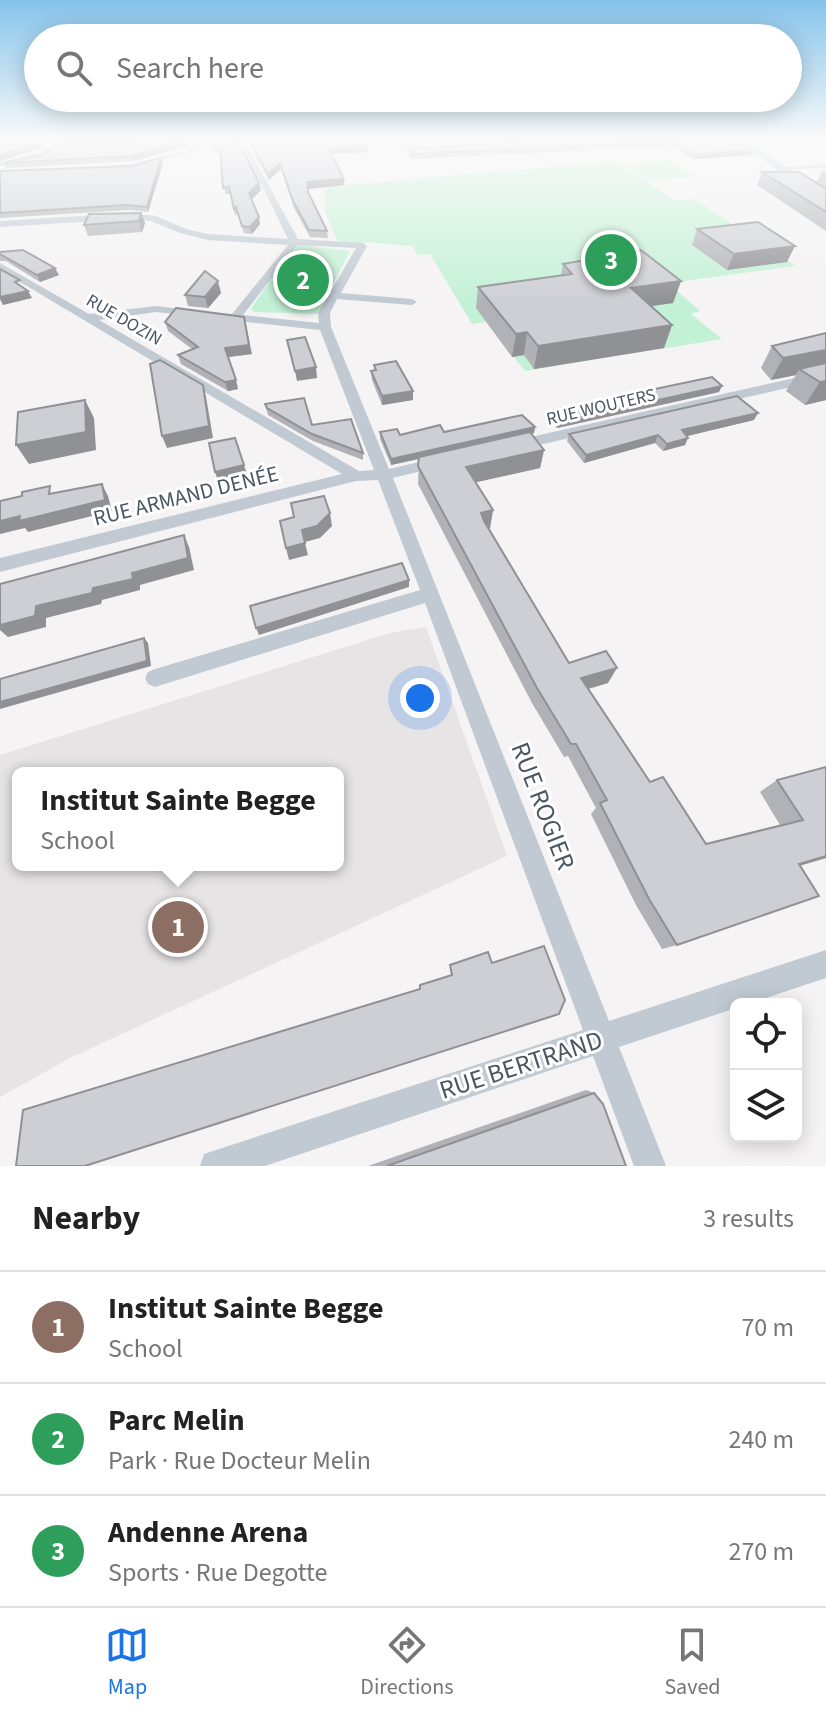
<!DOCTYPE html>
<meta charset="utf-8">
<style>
:root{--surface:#fff;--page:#f6f6f6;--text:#222;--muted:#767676;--line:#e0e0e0;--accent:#1a73e8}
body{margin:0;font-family:"Source Sans 3",sans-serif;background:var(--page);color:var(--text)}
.controls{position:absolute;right:24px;bottom:24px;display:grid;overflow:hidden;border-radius:12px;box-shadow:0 4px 20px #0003}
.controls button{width:72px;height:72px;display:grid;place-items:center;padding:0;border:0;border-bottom:2px solid var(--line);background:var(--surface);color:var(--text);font:40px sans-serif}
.you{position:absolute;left:420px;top:698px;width:28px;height:28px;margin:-20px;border:6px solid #fff;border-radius:50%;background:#1a73e8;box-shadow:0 0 0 12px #1a73e833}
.badge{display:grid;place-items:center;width:52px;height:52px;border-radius:50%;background:var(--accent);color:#fff;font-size:26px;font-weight:700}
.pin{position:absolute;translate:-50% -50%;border:4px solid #fff;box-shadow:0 2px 8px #0006}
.popup{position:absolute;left:12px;top:767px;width:332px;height:104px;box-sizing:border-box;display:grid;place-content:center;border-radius:12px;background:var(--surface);filter:drop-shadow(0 2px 6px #0005);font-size:26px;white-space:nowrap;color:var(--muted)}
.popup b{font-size:30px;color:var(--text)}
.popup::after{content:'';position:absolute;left:50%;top:100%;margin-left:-16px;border:16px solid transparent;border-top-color:var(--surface)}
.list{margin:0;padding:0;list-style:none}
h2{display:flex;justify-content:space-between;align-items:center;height:104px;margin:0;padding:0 32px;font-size:34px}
h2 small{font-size:26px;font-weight:400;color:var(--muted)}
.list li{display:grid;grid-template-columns:52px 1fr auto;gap:24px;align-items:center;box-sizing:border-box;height:112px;padding:0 32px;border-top:2px solid var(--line)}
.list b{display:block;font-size:30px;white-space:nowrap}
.list p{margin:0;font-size:26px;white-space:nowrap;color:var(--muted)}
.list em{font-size:26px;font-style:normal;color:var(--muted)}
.icon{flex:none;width:44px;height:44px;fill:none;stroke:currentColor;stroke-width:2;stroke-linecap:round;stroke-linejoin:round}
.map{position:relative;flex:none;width:826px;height:1166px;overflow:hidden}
.search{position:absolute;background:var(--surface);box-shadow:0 4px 20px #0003;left:24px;right:24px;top:24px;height:88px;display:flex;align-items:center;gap:20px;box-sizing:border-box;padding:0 28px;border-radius:44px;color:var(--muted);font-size:30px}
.sheet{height:440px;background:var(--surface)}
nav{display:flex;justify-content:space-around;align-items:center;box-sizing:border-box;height:112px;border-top:2px solid var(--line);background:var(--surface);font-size:22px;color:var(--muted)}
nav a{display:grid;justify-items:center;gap:4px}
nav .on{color:var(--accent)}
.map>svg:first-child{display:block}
.education{fill:#e6e4e5;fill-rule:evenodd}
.green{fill:#c3f1d5}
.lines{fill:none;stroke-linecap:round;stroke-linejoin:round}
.minor{fill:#c1cad2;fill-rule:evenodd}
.secondary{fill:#c1cbd6;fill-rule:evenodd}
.wall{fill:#b0b2b7}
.shaded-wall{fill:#909195}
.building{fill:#cdcfd5;stroke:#909195;stroke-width:2}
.labels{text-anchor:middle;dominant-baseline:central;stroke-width:6;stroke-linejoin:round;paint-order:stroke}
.far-street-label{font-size:18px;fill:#4a5661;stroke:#fff}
.street-label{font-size:22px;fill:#4a5661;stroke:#fff}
.near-street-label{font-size:26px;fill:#4a5661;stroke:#fff}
</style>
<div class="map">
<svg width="826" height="1166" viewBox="0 0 826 1166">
<rect width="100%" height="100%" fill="#f5f3f3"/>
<!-- education -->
<path class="education" d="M426 627 507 856 72 1057 0 1097V755L390 633ZM18 773H338V865H18Z"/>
<!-- green -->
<g class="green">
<path d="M671 160 695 177 647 180 625 164Z"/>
<path d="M616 161 674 200 694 199 796 266 668 283 700 311 691 314 722 339 525 371 486 322 472 324 430 254 417 255 413 246 367 242 362 246 339 244 325 212V187Z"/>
<path d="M299 245 350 251 318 314 254 312 251 309 292 247Z"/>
</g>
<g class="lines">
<!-- minor -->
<g class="minor">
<path d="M244 140 298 239 362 243 367 246 341 293 412 299 417 302 412 305 337 299 330 313 331 327 389 469 441 457 448 462 446 465 393 478 609 1021 826 950V978L748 1004H736V1008L619 1047 666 1166H634L593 1056 265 1166H200L204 1154 216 1150 583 1030 425 603 155 687 148 684 145 678 148 672 155 669 420 590 378 480 356 481 0 572V558L342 474 0 270V263L89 314 156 306 199 311 201 313 195 316 156 312 99 320 359 471 374 470 320 330 221 319 215 316 221 313 232 314 288 245 208 240 180 233 151 221 129 219 0 227V221L129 213 156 216 186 229 208 234 288 239 242 145 234 142 57 145 58 148 45 156 0 166V162L40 152 55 145 0 146V142ZM297 245 356 248 318 313 319 323 243 315Z"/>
<path d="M333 140 426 146 465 144 469 146 426 150Z"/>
<path d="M199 146 201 149 133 168 87 170 83 168 133 164Z"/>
<path d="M826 164V168L780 170 776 168Z"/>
<path d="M826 371V379L513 451 506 446 513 441Z"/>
</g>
<!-- secondary -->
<path class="secondary" d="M736 140H747L826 195V205Z"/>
</g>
<!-- wall -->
<g class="wall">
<path d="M213 140 261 190 252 199 260 224 252 234 244 233 237 214 235 216 230 194H225L221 153H214L213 147Z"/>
<path d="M247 140H358L368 152 332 154 344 179V185L308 189V192L327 231 328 238 310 237 294 208 281 169 269 180Z"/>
<path d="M400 140H506L426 143 401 141Z"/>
<path d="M740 140 753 150 751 155 693 159 672 146 411 159 407 151V146L426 148Z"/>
<path d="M187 141 188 146 133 161 6 168 4 163Z"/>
<path d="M161 158 163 163 148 212 129 210 0 218V171L132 166Z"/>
<path d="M822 171H826V231L757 185 762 172 816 183Z"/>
<path d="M141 213 145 223 142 232 88 236 84 225Z"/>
<path d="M697 229 787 262 727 270 692 245Z"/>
<path d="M0 252 59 275 40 282 6 261H0Z"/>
<path d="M563 264 681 281 673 303 651 306 672 325 664 348 534 369 524 355 512 357 476 308 478 287 561 275Z"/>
<path d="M221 293 208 308 188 306 185 295Z"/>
<path d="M165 322 252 354 228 357 238 389 228 391 181 364 178 355 192 349 168 331Z"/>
<path d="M826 333V400L805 405 786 391 796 375 771 380 761 368 772 346Z"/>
<path d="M374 365 413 400 382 405 372 380 371 371 374 370Z"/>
<path d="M719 392 557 428 548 417 550 411Z"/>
<path d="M265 404 312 425 363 453V460L313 441 268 415Z"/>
<path d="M754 420 687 436 685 445 663 451 655 443 584 463 567 441 569 434Z"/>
<path d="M535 427 534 433 531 434 544 450 540 468 475 482 493 510 490 528H489L569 663 608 683 588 689 650 782 706 844 780 825 760 792 777 780 826 767V858L800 865 677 945 662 949 636 905 591 814 596 808 568 756 564 757 532 703 418 484 419 459 391 465 380 439V432L400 435Z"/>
<path d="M586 1090 594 1093 626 1166H368Z"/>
</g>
<!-- shaded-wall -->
<g class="shaded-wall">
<path d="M187 141 188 146 133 161 131 156Z"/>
<path d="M39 144 41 148 0 161V155Z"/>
<path d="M367 146 368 152 329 154V149Z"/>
<path d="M753 150 751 155 693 159 695 154Z"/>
<path d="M161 158 163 163 148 212 147 207Z"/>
<path d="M280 163 281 169 269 180 268 174Z"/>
<path d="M344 179V185L308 189 307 182Z"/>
<path d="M259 183 261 190 251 200 249 193Z"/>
<path d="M141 213 145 223 142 232 139 221Z"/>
<path d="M259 217 260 224 252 234 250 227Z"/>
<path d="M795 246 787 262 727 270 734 254Z"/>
<path d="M55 268 59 275 40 282 37 275Z"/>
<path d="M218 281 221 293 208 308 205 297Z"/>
<path d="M681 281 673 303 624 310 631 288Z"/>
<path d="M28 291 32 298 3 305 0 299V297Z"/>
<path d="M672 325 664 348 534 369 538 346Z"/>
<path d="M246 326 252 354 228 357 225 348Z"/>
<path d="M527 332 524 355 512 357 516 334Z"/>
<path d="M826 350V369H799L796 375 771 380 783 358Z"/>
<path d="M316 367 317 378 297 381 295 371Z"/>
<path d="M236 380 238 389 228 391 225 382Z"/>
<path d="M826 381V400L805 405 820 382Z"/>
<path d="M203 385 206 397 213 438 167 448 162 436Z"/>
<path d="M722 386 719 392 557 428 558 422Z"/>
<path d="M413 391V400L382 405V396Z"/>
<path d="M85 400 94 418 96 450 29 464 16 445Z"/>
<path d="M758 413 754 420 679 438 682 430Z"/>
<path d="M535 427 534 433 391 465V459Z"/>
<path d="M658 435 655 443 584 463 586 455Z"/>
<path d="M688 438 685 445 663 451 667 444Z"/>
<path d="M544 450 540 468 464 485 466 467Z"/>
<path d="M244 465 247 475 218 481 215 472Z"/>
<path d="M102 484 108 496 112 511 28 532 25 528 0 534V521Z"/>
<path d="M493 510 490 528 479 531 481 513Z"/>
<path d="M330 513 332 526 320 538 305 542 302 530Z"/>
<path d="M184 535 189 547 194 570 140 585V590L102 600 101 604 46 618V627L8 637 0 630V615L36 606 93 588 132 573Z"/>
<path d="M305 543 308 555 289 560 286 548Z"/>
<path d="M409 580V587L259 635 256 628Z"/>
<path d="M144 638 148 643 151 666 0 709V702Z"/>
<path d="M617 668 608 683 574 693 581 678Z"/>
<path d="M826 856V858L779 872 799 864Z"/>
</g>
<!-- building -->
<g class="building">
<path d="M213 140 239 142 259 183 249 193 259 217 250 227 242 226 236 207 234 209 229 187 223 188 220 147H213Z"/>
<path d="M249 140 365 141 367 146 329 149 344 179 307 182 308 192 327 231 309 230 293 201 280 163 268 174Z"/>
<path d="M556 140H740L753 150 695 154 674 141 411 154 407 146 426 148Z"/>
<path d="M187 141 131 156 4 163 44 154 59 144Z"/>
<path d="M0 144H39L0 155Z"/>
<path d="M161 158 147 207 127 205 0 213V171L132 166Z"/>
<path d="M762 172H799L826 189V212Z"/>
<path d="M141 213 139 221 84 225 89 214Z"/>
<path d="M758 222 795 246 734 254 697 229Z"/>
<path d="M23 250 55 268 37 275 0 254V252Z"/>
<path d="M641 250 681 281 631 288 672 325 538 346 527 332 516 334 478 287 572 274 563 264Z"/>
<path d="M0 269 20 280 15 282 28 291 0 297Z"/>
<path d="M205 271 218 281 205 297 185 295Z"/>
<path d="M176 308 244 317 249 345 225 348 236 380 225 382 178 355 198 347 165 322Z"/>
<path d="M826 333V350L783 358 772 346Z"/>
<path d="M305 337 316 367 295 371 287 340Z"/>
<path d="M160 360 203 385 209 426 162 436 150 364Z"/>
<path d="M396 361 413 391 382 396 371 371 376 370 374 365Z"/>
<path d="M826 363V381L820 382 799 369Z"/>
<path d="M712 377 722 386 558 422 550 411Z"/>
<path d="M737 396 758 413 682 430 688 438 667 444 658 435 586 455 569 434Z"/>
<path d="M304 398 312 425 351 419 363 453 312 434 267 408 265 404Z"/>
<path d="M85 400 86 432 16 445 18 412Z"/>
<path d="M522 415 535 427 391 459 380 432 397 429 400 435 440 425 444 432Z"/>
<path d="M530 432 544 450 466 467 493 510 481 513 484 521 569 663 606 651 617 668 581 678 650 782 663 777 706 844 803 820 777 780 826 767V856L799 864 819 896 677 945 649 899 600 803 607 800 576 744H571L537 688 418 466 419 457Z"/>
<path d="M235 438 244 465 215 472 209 443Z"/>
<path d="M102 484 105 500 19 521 20 516 0 521V501L22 496V492L50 486 49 494Z"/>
<path d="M324 496 330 513 317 526 302 530 305 543 286 548 280 521 294 517 291 503Z"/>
<path d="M184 535 188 558 132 573 133 579 93 588 92 593 36 606 35 616 0 625V584Z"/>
<path d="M402 563 409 580 256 628 250 606Z"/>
<path d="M144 638 147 661 0 702V679Z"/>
<path d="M544 946 565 1000 559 1014 85 1166H16L23 1110 420 989V985L452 975 450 965 488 952 492 963Z"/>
<path d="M594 1093 603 1104 626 1166H387Z"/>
</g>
<!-- sky -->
<linearGradient id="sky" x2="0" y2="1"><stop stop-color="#85c3ea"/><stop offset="0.46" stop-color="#fafafa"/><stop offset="1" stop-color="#fafafa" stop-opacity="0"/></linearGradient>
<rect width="826" height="303" fill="url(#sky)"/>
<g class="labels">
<!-- far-street labels -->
<g class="far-street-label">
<text transform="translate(124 320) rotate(30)">RUE DOZIN</text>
<text transform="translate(601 407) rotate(-13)">RUE WOUTERS</text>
</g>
<!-- street labels -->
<g class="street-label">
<text transform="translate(186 496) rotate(-14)">RUE ARMAND DENÉE</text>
</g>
<!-- near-street labels -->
<g class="near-street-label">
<text transform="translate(543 806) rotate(69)">RUE ROGIER</text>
<text transform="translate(521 1065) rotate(-18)">RUE BERTRAND</text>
</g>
</g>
</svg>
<div class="controls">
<button><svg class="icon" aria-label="locate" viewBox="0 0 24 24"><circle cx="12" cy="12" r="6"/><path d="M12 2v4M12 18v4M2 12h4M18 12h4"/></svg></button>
<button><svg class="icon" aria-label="layers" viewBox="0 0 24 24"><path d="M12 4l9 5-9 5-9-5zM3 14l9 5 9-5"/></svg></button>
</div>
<div class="you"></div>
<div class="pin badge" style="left:178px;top:927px;background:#8d6e63">1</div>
<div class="popup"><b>Institut Sainte Begge</b>School</div>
<div class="pin badge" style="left:303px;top:280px;background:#2e9e5b">2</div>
<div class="pin badge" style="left:611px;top:260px;background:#2e9e5b">3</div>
<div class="search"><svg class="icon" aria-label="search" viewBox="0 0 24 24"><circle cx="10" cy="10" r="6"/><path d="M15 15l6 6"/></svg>Search here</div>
</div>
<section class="sheet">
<h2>Nearby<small>3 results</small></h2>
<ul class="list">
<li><span class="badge" style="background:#8d6e63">1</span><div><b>Institut Sainte Begge</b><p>School</p></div><em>70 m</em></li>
<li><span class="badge" style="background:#2e9e5b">2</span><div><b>Parc Melin</b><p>Park · Rue Docteur Melin</p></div><em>240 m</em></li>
<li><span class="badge" style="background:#2e9e5b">3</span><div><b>Andenne Arena</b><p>Sports · Rue Degotte</p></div><em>270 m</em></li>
</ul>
</section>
<nav>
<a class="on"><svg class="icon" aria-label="map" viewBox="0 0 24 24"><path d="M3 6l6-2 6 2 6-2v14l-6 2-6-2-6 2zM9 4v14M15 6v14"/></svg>Map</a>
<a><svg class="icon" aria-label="directions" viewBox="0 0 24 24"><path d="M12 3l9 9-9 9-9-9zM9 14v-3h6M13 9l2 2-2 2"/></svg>Directions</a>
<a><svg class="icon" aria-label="saved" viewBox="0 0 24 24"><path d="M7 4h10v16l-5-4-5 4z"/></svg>Saved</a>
</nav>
